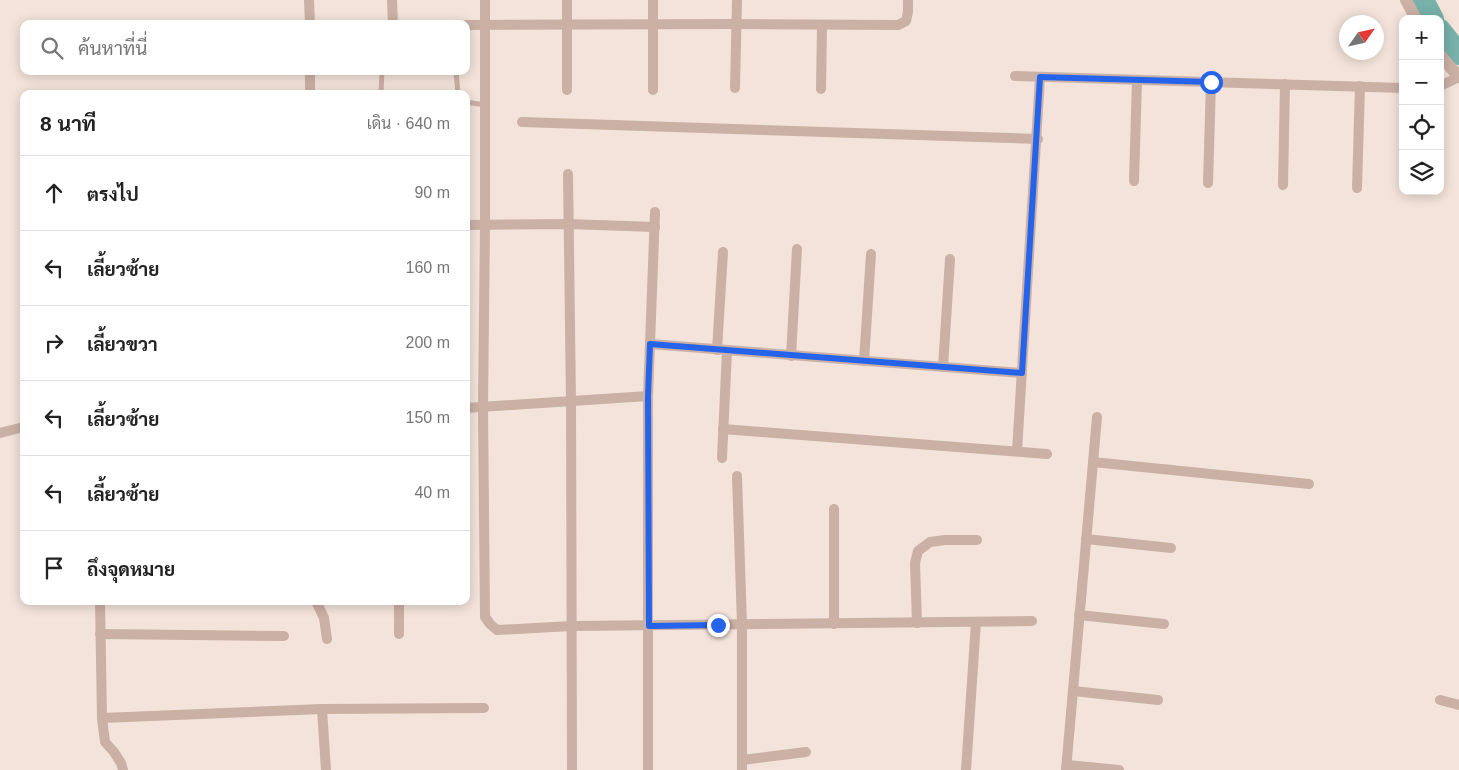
<!DOCTYPE html>
<html lang="th">
<meta charset="utf-8">
<style>
:root{--surface:#fff;--page:#f6f6f6;--text:#222;--muted:#767676;--line:#e0e0e0}
body{margin:0;font-family:Arial,Sarabun,sans-serif;background:var(--page);color:var(--text)}
.controls{position:absolute;right:15px;top:15px;display:grid;overflow:hidden;border-radius:10px;box-shadow:0 2px 12px #0003}
.controls button{width:45px;height:45px;display:grid;place-items:center;padding:0;border:0;border-bottom:1px solid var(--line);background:var(--surface);color:var(--text);font:25px sans-serif}
.compass{position:absolute;left:1339px;top:15px;width:45px;height:45px;border-radius:50%;background:var(--surface);box-shadow:0 2px 12px #0003;rotate:56deg}
.stop{position:absolute;width:15px;height:15px;margin:-11px;border:4px solid #2563eb;border-radius:50%;background:#fff}
.stop.end{background:#2563eb;border-color:#fff;box-shadow:0 1px 5px #0008}
.list{margin:0;padding:0;list-style:none}
h2{display:flex;justify-content:space-between;align-items:center;height:65px;margin:0;padding:0 20px;font-size:21px}
h2 small{font-size:16px;font-weight:400;color:var(--muted)}
.list li{display:grid;grid-template-columns:32px 1fr auto;gap:15px;align-items:center;box-sizing:border-box;height:75px;padding:0 20px;border-top:1px solid var(--line)}
.list b{display:block;font-size:19px;white-space:nowrap}
.list em{font-size:16px;font-style:normal;color:var(--muted)}
.icon{flex:none;width:28px;height:28px;fill:none;stroke:currentColor;stroke-width:2;stroke-linecap:round;stroke-linejoin:round}
.map{position:relative;flex:none;width:1459px;height:770px;overflow:hidden}
.search{position:absolute;background:var(--surface);box-shadow:0 2px 12px #0003;left:20px;top:20px;width:450px;height:55px;display:flex;align-items:center;gap:12px;box-sizing:border-box;padding:0 18px;border-radius:10px;color:var(--muted);font-size:19px}
.panel{position:absolute;background:var(--surface);box-shadow:0 2px 12px #0003;left:20px;top:90px;width:450px;height:515px;border-radius:10px}
.map>svg:first-child{display:block}
.lines{fill:none;stroke-linecap:round;stroke-linejoin:round}
.river{stroke:#77b1aa;stroke-width:22}
.service{stroke:#cbb0a5;stroke-width:5}
.minor{stroke:#cbb0a5;stroke-width:10}
.tertiary{stroke:#cbb0a5;stroke-width:12}
.route{stroke:#2563eb;stroke-width:6}
</style>
<div class="map">
<svg width="1459" height="770" viewBox="0 0 1459 770">
<rect width="100%" height="100%" fill="#f3e3da"/>
<g class="lines">
<!-- river -->
<g class="river">
<path d="M1423 0 1433 19"/>
<path d="M1440 30 1459 54"/>
</g>
<!-- service -->
<g class="service">
<path d="M456 71 458 94"/>
<path d="M381 94 382 71"/>
<path d="M466 102 485 105"/>
</g>
<!-- minor -->
<g class="minor">
<path d="M309 0 310 24"/>
<path d="M392 0 393 24"/>
<path d="M485 0V225L483 407 485 617 490 624 497 630 572 626 1032 621"/>
<path d="M466 25 737 24 898 25 906 21 908 12V0"/>
<path d="M310 71V94"/>
<path d="M1015 76 1403 88"/>
<path d="M1440 86 1459 77"/>
<path d="M735 88 737 0"/>
<path d="M821 89 822 26"/>
<path d="M567 90V0"/>
<path d="M653 90V0"/>
<path d="M522 122 1038 139"/>
<path d="M568 174 571 402 572 770"/>
<path d="M1134 181 1137 80"/>
<path d="M1208 183 1211 82"/>
<path d="M1283 185 1285 84"/>
<path d="M1357 188 1360 86"/>
<path d="M466 225 568 224 655 227"/>
<path d="M650 344 1022 373"/>
<path d="M717 350 723 252"/>
<path d="M791 356 797 249"/>
<path d="M864 361 871 254"/>
<path d="M943 367 950 259"/>
<path d="M466 408 648 396"/>
<path d="M723 429 1047 454"/>
<path d="M0 433 24 427"/>
<path d="M1017 451 1040 77"/>
<path d="M722 458 727 351"/>
<path d="M1093 462 1309 484"/>
<path d="M737 476 742 624V770"/>
<path d="M834 509V624"/>
<path d="M1086 539 1171 548"/>
<path d="M100 601 102 718 105 742 114 752 121 763 123 770"/>
<path d="M316 601 324 618 327 639"/>
<path d="M399 601V634"/>
<path d="M1079 615 1164 624"/>
<path d="M917 623 915 563 918 551 930 542 945 540H977"/>
<path d="M100 634 284 636"/>
<path d="M1073 691 1158 700"/>
<path d="M1440 700 1459 705"/>
<path d="M322 709 326 770"/>
<path d="M102 718 322 709 484 708"/>
<path d="M742 760 806 752"/>
<path d="M1067 765 1119 770"/>
<path d="M648 770V396L655 212"/>
<path d="M966 770 976 622"/>
<path d="M1066 770 1097 417"/>
</g>
<!-- tertiary -->
<g class="tertiary">
<path d="M1406 0 1416 19"/>
<path d="M1440 55 1459 77"/>
</g>
</g>
<g class="lines">
<!-- route -->
<path class="route" d="M718 625 649 626 648 396 650 344 1022 373 1040 77 1211 82"/>
</g>
</svg>
<div class="controls">
<button>+</button>
<button>−</button>
<button><svg class="icon" aria-label="locate" viewBox="0 0 24 24"><circle cx="12" cy="12" r="6"/><path d="M12 2v4M12 18v4M2 12h4M18 12h4"/></svg></button>
<button><svg class="icon" aria-label="layers" viewBox="0 0 24 24"><path d="M12 4l9 5-9 5-9-5zM3 14l9 5 9-5"/></svg></button>
</div>
<svg class="compass" viewBox="-18 -18 36 36"><path d="M0-13l5 13h-10z" fill="#e53935"/><path d="M0 13l5-13h-10z" fill="#767676"/></svg>
<div class="stop" style="left:1211px;top:82px"></div>
<div class="stop end" style="left:718px;top:625px"></div>
<div class="search"><svg class="icon" aria-label="search" viewBox="0 0 24 24"><circle cx="10" cy="10" r="6"/><path d="M15 15l6 6"/></svg>ค้นหาที่นี่</div>
<section class="panel">
<h2>8 นาที<small>เดิน · 640 m</small></h2>
<ul class="list">
<li><svg class="icon" aria-label="ahead" viewBox="0 0 24 24"><path d="M12 20V5M6 11l6-6 6 6"/></svg><div><b>ตรงไป</b></div><em>90 m</em></li>
<li><svg class="icon" aria-label="left" viewBox="0 0 24 24"><path d="M17 20v-9H6M10 6l-5 5 5 5"/></svg><div><b>เลี้ยวซ้าย</b></div><em>160 m</em></li>
<li><svg class="icon" aria-label="right" viewBox="0 0 24 24"><path d="M7 20v-9h11M14 6l5 5-5 5"/></svg><div><b>เลี้ยวขวา</b></div><em>200 m</em></li>
<li><svg class="icon" aria-label="left" viewBox="0 0 24 24"><path d="M17 20v-9H6M10 6l-5 5 5 5"/></svg><div><b>เลี้ยวซ้าย</b></div><em>150 m</em></li>
<li><svg class="icon" aria-label="left" viewBox="0 0 24 24"><path d="M17 20v-9H6M10 6l-5 5 5 5"/></svg><div><b>เลี้ยวซ้าย</b></div><em>40 m</em></li>
<li><svg class="icon" aria-label="arrive" viewBox="0 0 24 24"><path d="M6 21V4h12l-3 4 3 4H6"/></svg><div><b>ถึงจุดหมาย</b></div></li>
</ul>
</section>
</div>
